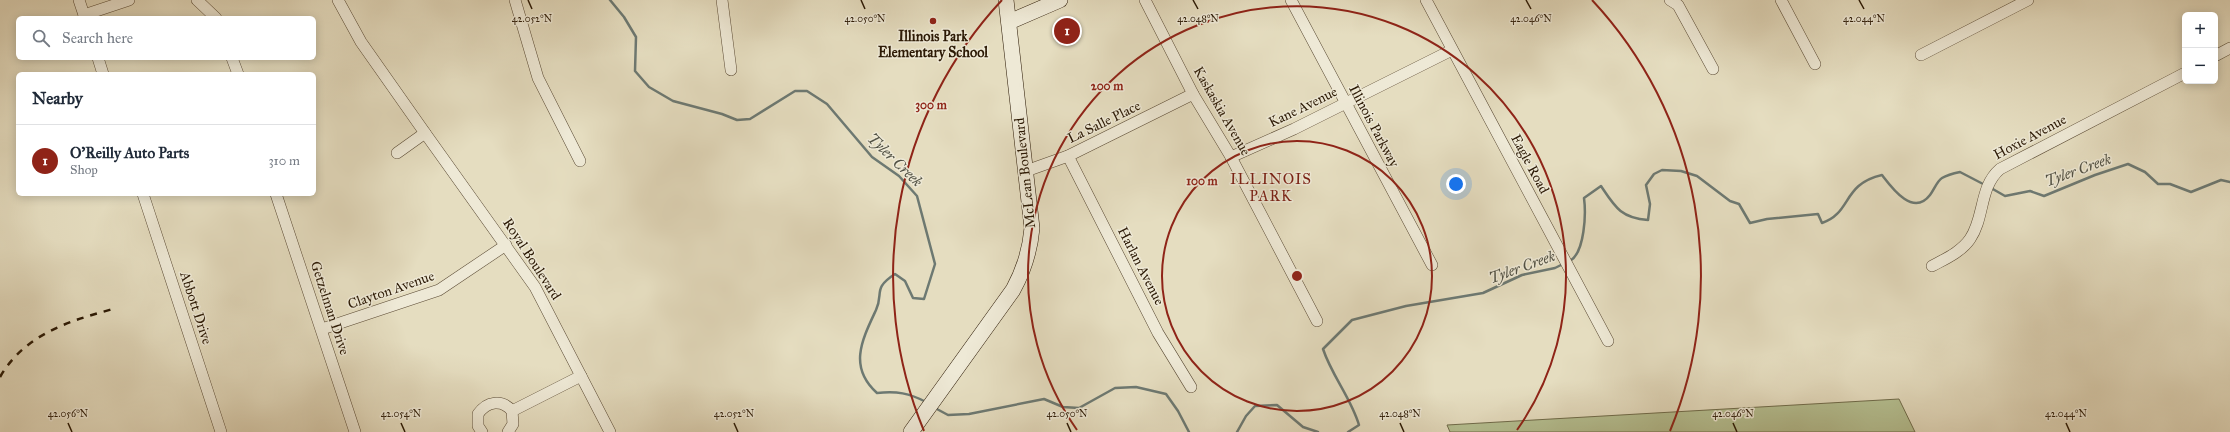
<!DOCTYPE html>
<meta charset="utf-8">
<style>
:root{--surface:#fff;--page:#f6f6f7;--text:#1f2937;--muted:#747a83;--line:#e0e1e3;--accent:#8f2418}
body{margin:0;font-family:"IM FELL Great Primer",serif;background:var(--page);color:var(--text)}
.controls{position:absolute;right:12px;top:12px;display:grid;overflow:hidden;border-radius:6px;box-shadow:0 2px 10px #0003}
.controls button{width:36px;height:36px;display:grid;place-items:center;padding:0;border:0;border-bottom:1px solid var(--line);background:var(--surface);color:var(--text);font:20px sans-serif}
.you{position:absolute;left:1456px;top:184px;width:14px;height:14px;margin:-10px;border:3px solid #fff;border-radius:50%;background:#1a73e8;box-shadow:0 0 0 6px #1a73e833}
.badge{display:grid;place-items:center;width:26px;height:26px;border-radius:50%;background:var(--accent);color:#fff;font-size:13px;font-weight:700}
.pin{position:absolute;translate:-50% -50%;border:2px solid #fff;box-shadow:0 1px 4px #0006}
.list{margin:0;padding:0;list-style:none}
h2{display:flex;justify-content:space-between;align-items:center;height:52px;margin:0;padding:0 16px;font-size:17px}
h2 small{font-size:13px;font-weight:400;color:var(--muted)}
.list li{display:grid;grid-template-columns:26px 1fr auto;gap:12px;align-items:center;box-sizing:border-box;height:72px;padding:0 16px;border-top:1px solid var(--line)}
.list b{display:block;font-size:15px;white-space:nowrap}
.list p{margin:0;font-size:13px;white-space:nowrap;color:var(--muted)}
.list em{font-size:13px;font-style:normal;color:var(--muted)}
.icon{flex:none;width:22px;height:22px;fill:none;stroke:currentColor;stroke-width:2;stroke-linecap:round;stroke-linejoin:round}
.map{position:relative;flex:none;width:2230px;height:432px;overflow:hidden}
.search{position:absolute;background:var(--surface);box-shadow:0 2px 10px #0003;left:16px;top:16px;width:300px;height:44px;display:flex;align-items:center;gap:10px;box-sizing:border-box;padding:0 14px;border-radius:6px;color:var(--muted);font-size:15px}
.panel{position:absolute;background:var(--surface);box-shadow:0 2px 10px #0003;left:16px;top:72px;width:300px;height:124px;border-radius:6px}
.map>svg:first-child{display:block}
.green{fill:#b5c092;stroke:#706c4b}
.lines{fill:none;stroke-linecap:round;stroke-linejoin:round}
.stream{stroke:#6d7972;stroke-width:2.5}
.street-casing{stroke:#594933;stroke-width:12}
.secondary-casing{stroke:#2a1804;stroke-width:16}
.street{stroke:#eee9d6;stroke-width:11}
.secondary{stroke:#eee9d6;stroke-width:15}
.rail{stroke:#2a1804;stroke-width:2.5;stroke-dasharray:7 7;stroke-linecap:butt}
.ticks{fill:none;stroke:#2a1804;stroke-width:1.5}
.ring{fill:none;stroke:#8f2418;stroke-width:2}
.poi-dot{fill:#8f2418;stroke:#eee9d6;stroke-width:1.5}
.labels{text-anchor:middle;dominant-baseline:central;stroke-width:3;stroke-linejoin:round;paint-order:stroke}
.poi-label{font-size:14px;font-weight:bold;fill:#2a1804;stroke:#eee9d6}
.street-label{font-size:14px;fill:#2a1804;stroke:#eee9d6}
.water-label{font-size:15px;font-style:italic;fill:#515144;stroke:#eee9d6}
.neighbourhood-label{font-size:15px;letter-spacing:1px;fill:#7a1f14;stroke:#eee9d6}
.ticks-label{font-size:10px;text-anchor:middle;fill:#2a1804;stroke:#eee9d6;stroke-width:3;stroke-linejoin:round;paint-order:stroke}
.centre{fill:#8f2418;stroke:#eee9d6;stroke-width:2}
.ring-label{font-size:12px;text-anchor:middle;font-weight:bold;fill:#8f2418;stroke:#eee9d6;stroke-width:3;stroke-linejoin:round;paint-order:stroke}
</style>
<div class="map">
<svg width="2230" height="432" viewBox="0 0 2230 432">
<rect width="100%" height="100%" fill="#e5ddc0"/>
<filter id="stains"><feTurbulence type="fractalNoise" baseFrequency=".005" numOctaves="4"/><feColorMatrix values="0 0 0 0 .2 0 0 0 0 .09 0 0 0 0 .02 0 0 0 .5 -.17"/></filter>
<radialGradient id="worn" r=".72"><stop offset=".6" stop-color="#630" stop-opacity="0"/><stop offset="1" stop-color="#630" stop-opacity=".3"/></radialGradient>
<!-- green -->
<path class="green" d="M1899 399 1915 432H1450L1447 425Z"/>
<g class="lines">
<!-- stream -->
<g class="stream">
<path d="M610 0 624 17 636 37 635 71 649 87 673 101 722 114 737 120 750 119 795 91H807L827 104 872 157 899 176 917 196 935 264 924 299 913 298 905 281 895 274C872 289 884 293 876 310 862 340 848 367 877 393 897 391 909 393 926 402"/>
<path d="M1991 188 2005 196 2030 191 2044 196 2095 175 2128 164 2145 172 2158 184H2170L2191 192 2221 180 2230 182"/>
<path d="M1570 261C1585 252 1586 213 1584 198L1601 186C1615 207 1621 218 1648 220L1650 204 1646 185 1654 174 1662 170 1681 171 1697 176 1730 201 1739 204 1750 223 1767 219 1818 214 1822 223C1852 213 1842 184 1882 175 1892 188 1913 217 1930 195 1934 190 1937 181 1942 178 1947 175 1955 173 1960 172L1985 185"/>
<path d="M935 408 948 415 969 414 1044 399 1063 407 1079 408 1115 388 1136 387 1166 394 1178 411 1189 432"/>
<path d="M1237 432 1246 416 1255 406 1277 405 1303 427 1318 432"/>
<path d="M1348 432 1359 425C1351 398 1332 376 1323 349L1352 320 1406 306 1483 293 1522 275 1555 268 1563 264"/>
</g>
<defs>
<g id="street">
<path d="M79 0 85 18"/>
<path d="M197 0 216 18"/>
<path d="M338 0 361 42 425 133"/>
<path d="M515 0 538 78 580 161"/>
<path d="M722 0 731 70"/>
<path d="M1145 0 1193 94 1231 157 1317 321"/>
<path d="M1291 0 1432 265"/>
<path d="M1426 0 1608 341"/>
<path d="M1670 0 1678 5 1713 69"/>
<path d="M1781 0 1815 64"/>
<path d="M84 15 129 0"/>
<path d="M1921 55 2028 0"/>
<path d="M2215 56 2230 48"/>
<path d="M98 58 103 74"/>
<path d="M232 58 238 74"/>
<path d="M397 153 425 133 535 287 610 432"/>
<path d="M1068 156 1158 333 1191 387"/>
<path d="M1231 157 1294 129 1452 50"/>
<path d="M1026 171 1068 156 1193 94"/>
<path d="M143 194 221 432"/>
<path d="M276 194 355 432"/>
<path d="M1932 266C1945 259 1961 252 1970 239 1985 217 1979 187 2000 169L2185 73"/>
<path d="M322 329 439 290 506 245"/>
<path d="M512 411 581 376"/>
<path d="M482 432 478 426V414C487 401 502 399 512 411L513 424 508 432"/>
</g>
<g id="secondary">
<path d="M1009 22 1060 0"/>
<path d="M911 432 1013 290C1024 270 1030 251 1032 228L1006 0"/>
</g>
</defs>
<!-- street casing -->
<use href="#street" class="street-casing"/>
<!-- secondary casing -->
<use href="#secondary" class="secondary-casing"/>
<!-- street -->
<use href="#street" class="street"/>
<!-- secondary -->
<use href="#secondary" class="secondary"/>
<!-- rail -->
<path class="rail" d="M0 377C25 334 69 321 113 309"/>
</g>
<!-- ticks -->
<path class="ticks" d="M528 0 532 9M861 0 865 9M1193 0 1198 9M1526 0 1531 9M1859 0 1864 9M68 423 72 432M401 423 405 432M734 423 738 432M1067 423 1071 432M1400 423 1404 432M1733 423 1737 432M2066 423 2070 432"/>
<!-- distance rings -->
<g class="ring">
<circle cx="1297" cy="276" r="135"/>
<path d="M1077 430A269 269 0 1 1 1517 430"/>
<path d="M924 431A404 404 0 0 1 1002 0M1592 0A404 404 0 0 1 1670 431"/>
</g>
<!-- markers -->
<circle class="poi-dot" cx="933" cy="21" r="4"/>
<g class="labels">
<!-- poi labels -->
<g class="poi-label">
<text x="933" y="36">Illinois Park<tspan x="933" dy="16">Elementary School</tspan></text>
</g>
<!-- street labels -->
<g class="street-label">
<text transform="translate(1303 107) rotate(-26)">Kane Avenue</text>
<text transform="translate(1222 111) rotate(60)">Kaskaskia Avenue</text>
<text transform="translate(1104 122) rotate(-26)">La Salle Place</text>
<text transform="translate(1374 126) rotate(62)">Illinois Parkway</text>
<text transform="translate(2030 137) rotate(-28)">Hoxie Avenue</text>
<text transform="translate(1530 164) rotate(62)">Eagle Road</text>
<text transform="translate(1025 173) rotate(-96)">McLean Boulevard</text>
<text transform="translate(532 259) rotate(57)">Royal Boulevard</text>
<text transform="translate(1141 266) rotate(63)">Harlan Avenue</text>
<text transform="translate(391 290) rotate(-19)">Clayton Avenue</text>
<text transform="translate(196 308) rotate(72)">Abbott Drive</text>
<text transform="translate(330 308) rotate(72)">Getzelman Drive</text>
</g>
<!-- water labels -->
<g class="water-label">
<text transform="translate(895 160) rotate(44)">Tyler Creek</text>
<text transform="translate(2078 170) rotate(-20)">Tyler Creek</text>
<text transform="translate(1522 267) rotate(-20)">Tyler Creek</text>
</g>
<!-- neighbourhood labels -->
<g class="neighbourhood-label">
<text x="1271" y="179">ILLINOIS<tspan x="1271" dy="17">PARK</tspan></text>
</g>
</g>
<g class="ticks-label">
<text x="1198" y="22">42.048°N</text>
<text x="1531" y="22">42.046°N</text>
<text x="1864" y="22">42.044°N</text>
<text x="532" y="22">42.052°N</text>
<text x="865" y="22">42.050°N</text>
<text x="68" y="417">42.056°N</text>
<text x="401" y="417">42.054°N</text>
<text x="734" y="417">42.052°N</text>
<text x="1067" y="417">42.050°N</text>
<text x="1400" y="417">42.048°N</text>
<text x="1733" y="417">42.046°N</text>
<text x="2066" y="417">42.044°N</text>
</g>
<circle cx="1297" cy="276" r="6" class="centre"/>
<g class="ring-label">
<text x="1107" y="90">200 m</text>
<text x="931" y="109">300 m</text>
<text x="1202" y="185">100 m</text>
</g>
<rect width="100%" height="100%" filter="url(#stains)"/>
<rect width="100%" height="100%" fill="url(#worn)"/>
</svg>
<div class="controls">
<button>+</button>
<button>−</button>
</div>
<div class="you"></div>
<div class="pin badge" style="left:1067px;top:31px">1</div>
<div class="search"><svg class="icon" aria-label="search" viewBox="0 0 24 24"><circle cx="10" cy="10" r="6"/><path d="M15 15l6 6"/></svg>Search here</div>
<section class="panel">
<h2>Nearby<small></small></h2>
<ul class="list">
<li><span class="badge">1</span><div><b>O'Reilly Auto Parts</b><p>Shop</p></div><em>310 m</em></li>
</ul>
</section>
</div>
